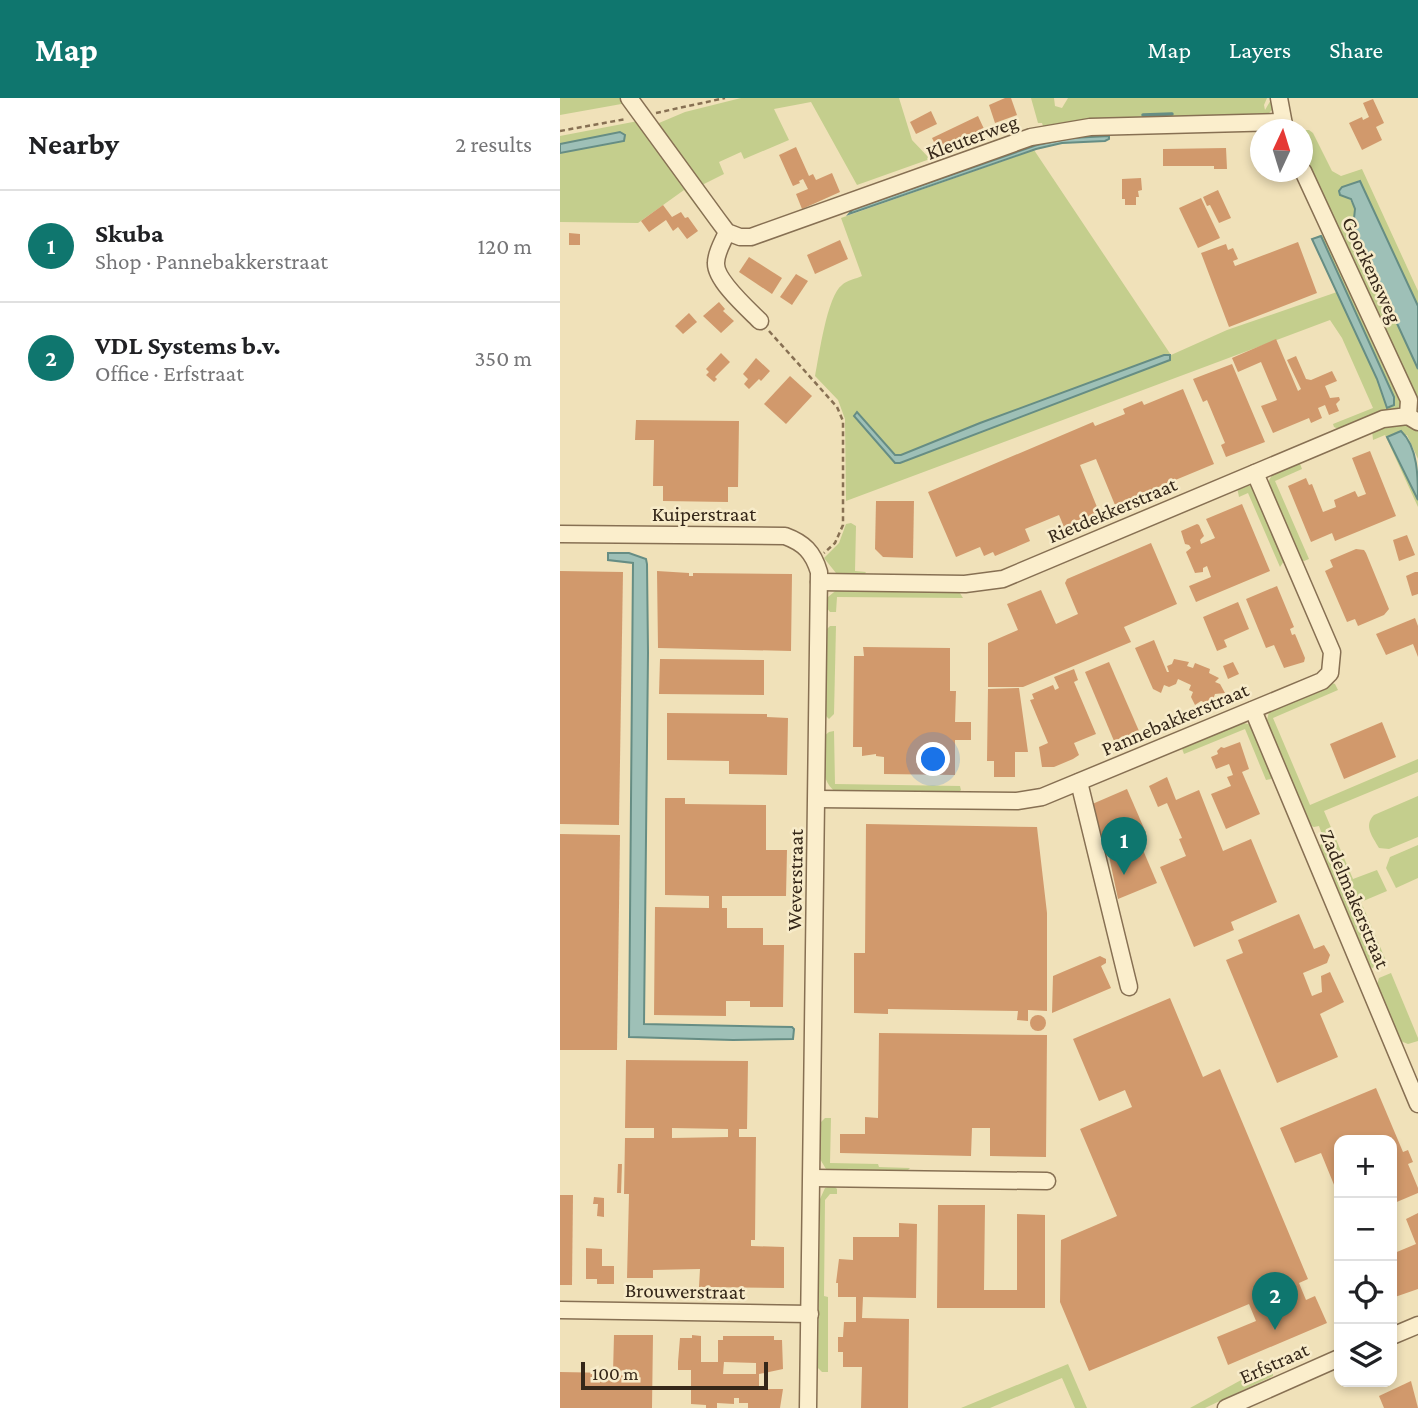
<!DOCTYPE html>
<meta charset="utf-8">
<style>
:root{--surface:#fff;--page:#f2f2f2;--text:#202124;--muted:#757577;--line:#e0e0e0;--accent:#0f766e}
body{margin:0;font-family:"Crimson Pro",serif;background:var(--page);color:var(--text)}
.controls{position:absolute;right:21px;bottom:21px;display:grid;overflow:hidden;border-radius:14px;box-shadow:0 4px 10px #0003}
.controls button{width:63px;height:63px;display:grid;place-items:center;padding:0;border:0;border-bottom:2px solid var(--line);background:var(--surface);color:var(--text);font:35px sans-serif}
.compass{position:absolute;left:690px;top:21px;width:63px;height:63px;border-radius:50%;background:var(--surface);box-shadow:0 4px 10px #0003;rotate:4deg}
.scale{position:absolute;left:21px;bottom:18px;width:187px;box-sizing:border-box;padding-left:7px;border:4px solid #352719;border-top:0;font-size:19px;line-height:24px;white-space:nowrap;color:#352719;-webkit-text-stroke:5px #f7ebc9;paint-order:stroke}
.you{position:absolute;left:374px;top:662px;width:24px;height:24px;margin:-18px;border:5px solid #fff;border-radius:50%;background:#1a73e8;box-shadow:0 0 0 10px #1a73e833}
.badge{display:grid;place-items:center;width:46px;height:46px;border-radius:50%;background:var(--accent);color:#fff;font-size:23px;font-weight:700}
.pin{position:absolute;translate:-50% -58px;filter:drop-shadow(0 2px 4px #0008)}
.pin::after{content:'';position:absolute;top:37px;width:24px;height:21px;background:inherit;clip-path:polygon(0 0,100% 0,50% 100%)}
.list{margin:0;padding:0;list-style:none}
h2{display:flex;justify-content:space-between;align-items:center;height:91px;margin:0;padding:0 28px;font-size:30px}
h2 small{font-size:23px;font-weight:400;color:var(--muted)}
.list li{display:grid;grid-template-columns:46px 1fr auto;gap:21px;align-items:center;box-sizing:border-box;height:112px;padding:0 28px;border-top:2px solid var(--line)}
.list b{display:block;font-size:26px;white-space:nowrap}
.list p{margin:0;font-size:23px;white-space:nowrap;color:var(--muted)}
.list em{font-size:23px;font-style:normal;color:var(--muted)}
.icon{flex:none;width:38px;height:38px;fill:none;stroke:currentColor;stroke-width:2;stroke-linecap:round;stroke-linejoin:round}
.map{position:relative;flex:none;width:858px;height:1310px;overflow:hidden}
header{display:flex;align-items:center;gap:42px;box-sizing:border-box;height:98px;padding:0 35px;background:var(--accent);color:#fff}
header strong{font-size:33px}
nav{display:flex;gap:38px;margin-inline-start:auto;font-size:24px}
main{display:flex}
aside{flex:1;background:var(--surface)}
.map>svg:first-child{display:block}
.green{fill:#c4ce8d;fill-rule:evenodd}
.water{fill:#9ec0b7;stroke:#668d84;stroke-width:2}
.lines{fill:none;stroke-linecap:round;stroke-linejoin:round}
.stream{stroke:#668d84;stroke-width:3.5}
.building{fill:#d1996c;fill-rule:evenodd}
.minor-casing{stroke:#877053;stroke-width:19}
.path{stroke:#877053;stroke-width:2.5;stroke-dasharray:5 3.5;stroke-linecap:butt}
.minor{stroke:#fbeecc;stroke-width:16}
.labels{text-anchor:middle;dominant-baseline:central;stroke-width:5;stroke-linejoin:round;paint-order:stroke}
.street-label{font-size:21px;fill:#352719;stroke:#f7ebc9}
</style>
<header>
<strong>Map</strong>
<nav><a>Map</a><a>Layers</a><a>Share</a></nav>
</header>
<main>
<aside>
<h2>Nearby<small>2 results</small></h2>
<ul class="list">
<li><span class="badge">1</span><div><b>Skuba</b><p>Shop · Pannebakkerstraat</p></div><em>120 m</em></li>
<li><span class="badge">2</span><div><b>VDL Systems b.v.</b><p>Office · Erfstraat</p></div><em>350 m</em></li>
</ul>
</aside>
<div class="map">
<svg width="858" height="1310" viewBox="0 0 858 1310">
<rect width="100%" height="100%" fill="#f0e1b9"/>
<!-- green -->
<g class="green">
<path d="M0 0H63L67 5 0 17Z"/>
<path d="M181 0H339L352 42 370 61 297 87 251 4 214 11 229 42 184 61 181 54 159 64 164 76 138 89 98 35 99 25 125 14Z"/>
<path d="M471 0H494L495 8 502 10 508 0H707L704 7 705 12 712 0 714 10 707 17 484 31 482 25H478Z"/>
<path d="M78 23 152 122 151 128 124 92 78 125 0 124V38Z"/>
<path d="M743 32H749L753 35 772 73 781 78 802 71 858 193V208L800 84 788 98 795 111 793 130 858 271V308L853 306V301L743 64Z"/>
<path d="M474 52 611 257 667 232 777 194 817 281 827 310 833 307 834 299 761 139 752 141 760 137 770 140 842 305 840 309 781 332 774 329 773 326 813 310 782 240 770 222 286 403 285 321 278 302 255 278C259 258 267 198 282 187 287 182 296 181 302 178L281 120ZM610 262 338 366 335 365 294 318 296 315 335 357H341L482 303Z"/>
<path d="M841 324 858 333V361L847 337 828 339 858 402V409L825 337 813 342 812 332Z"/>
<path d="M739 363 742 371 715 383 749 461 744 463 738 461 708 387C710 372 726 369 739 363Z"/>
<path d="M687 387 694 389 726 460 720 469 688 395 679 399 677 389Z"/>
<path d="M291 425 296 428 295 473 306 474 303 478 276 475 264 460 279 445 286 426Z"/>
<path d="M279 490 398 492 403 500 277 499 276 514H270L266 509 268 499Z"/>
<path d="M270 528H276L274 616 269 621 265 617 266 532Z"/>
<path d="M770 584 775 586 778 592 713 620 750 707 858 661V674L764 713 793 781 817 772 827 793 801 804 827 865 812 870 806 865 758 750 764 742 759 728 754 729 748 727 706 626 709 614Z"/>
<path d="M680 624 692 627 713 674 711 681 706 682 685 631 624 656 621 648Z"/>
<path d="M274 633 275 686 400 688 401 692 396 697 276 694C258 682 264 657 264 638L269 634Z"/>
<path d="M858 698V739L829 751 819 750C813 739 803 728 814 717Z"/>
<path d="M858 747V780L836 790 826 770 830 759Z"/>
<path d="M831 875 858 940V943L848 946 838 942 816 890 819 880Z"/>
<path d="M265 1020H271L270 1065 318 1066 319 1069 350 1070 345 1075 266 1071 260 1061V1025Z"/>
<path d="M273 1087 277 1091V1096H270L265 1102 264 1198 268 1199V1274H262L258 1270 260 1101 265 1090Z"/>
<path d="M508 1266 527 1310H515L502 1280 430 1310H401Z"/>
<path d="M713 1269V1278L645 1310H630L683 1281Z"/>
</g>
<!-- water -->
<g class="water">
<path d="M60 34 65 37 64 43 0 55V46Z"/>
<path d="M549 38V41L545 43 502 45 476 51 289 116 293 111 477 47 511 40Z"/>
<path d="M800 83 858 208V271L793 130 795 111 791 101 780 97 779 93 782 89Z"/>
<path d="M761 138 834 299V307L827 310 817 281 752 141Z"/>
<path d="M604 257H610V262L340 365H335L294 318 297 314 335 357H341L420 325Z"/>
<path d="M841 333C858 349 858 379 858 402L827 339Z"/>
<path d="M48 455H69L86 461 87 466 88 555 84 926 232 929 234 931 233 941 173 942 69 939 73 465 48 462Z"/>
</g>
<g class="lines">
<!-- stream -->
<path class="stream" d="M583 17 612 16"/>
</g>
<!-- building -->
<g class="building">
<path d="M445 0H451L457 17 435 25 429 7Z"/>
<path d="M813 1 824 25 816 29 822 42 802 52 789 25 802 19 803 22 809 19 803 5Z"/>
<path d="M371 13 377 26 356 36 350 24Z"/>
<path d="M418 18 425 33 390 51 391 54 381 58 372 40Z"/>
<path d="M236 49 249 78 253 76 256 82 272 75 280 94 242 111 236 96 248 91 243 81 239 83 240 85 233 88 232 86 219 57Z"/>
<path d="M666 50 667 71H654V68H603V51Z"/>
<path d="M581 80 582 92 578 93 579 99H576V107H565V101H562V81Z"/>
<path d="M658 92 671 120 659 125 650 107 647 108 643 99Z"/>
<path d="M641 100 660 140 638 150 619 110Z"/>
<path d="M103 107 112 119 121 114 125 120 128 119 138 133 127 141 118 129 113 133 106 122 89 134 81 123Z"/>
<path d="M9 135 20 136V147H9Z"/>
<path d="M280 142 288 161 255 176 247 157Z"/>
<path d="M738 144 757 195 669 229 641 155 666 146 668 152 673 150 678 161 673 163 675 168Z"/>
<path d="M189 159 222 180 212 196 179 174Z"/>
<path d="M236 176 248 183 232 207 220 199Z"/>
<path d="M159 204 165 211 163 213 174 223 161 235 143 218Z"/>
<path d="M129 215 137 224 123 236 115 228Z"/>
<path d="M716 241 738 293 741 291 727 262 736 258 746 281 751 282 772 273 777 283 765 288 770 300 779 299 780 302 776 306 779 313 769 317 765 307 758 310 762 320 751 325 749 320 713 335 701 308 717 302 701 264 678 274 672 260Z"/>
<path d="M161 255 170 264 155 279 157 281 154 284 146 277 149 274 146 271Z"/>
<path d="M196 260 210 273 201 283 199 281 189 291 184 286 188 281 183 276Z"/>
<path d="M672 266 705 344 666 359 661 347 665 345 647 302 643 304 633 281Z"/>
<path d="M230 278 252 298 226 326 204 306Z"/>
<path d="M623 291 654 366 555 407 536 361 520 367 539 414 504 429 499 417 465 431 470 443 435 458 433 454 424 458 420 449 396 459 368 394 533 324 535 328 565 316 563 311 582 303 584 307Z"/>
<path d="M76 322 179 323 178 389H168V404L103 403V388H93L94 342H75Z"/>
<path d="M810 353 836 418 775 443 772 435 751 444 728 388 746 380 749 387 752 386 763 414 776 409 774 402 795 393 798 399 806 396 792 360Z"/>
<path d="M316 403H354L353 460 323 459 315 451Z"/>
<path d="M682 406 710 473 636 504 629 488 651 479 647 468 643 470V474L635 475 626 454 631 450 629 447 625 446 621 433 637 426 639 427 644 438 640 442 641 446 655 440 646 421Z"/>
<path d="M847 437 855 457 839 463 833 442Z"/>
<path d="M591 445 617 506 564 529 571 544 463 589H428V545L458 532 447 506 481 492 496 526 518 516 505 485 507 481Z"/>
<path d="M796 451 804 452 806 455 829 511 824 517 798 528 795 521 787 524 765 473 773 469 770 462Z"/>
<path d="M0 473 63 474 59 727 0 726Z"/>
<path d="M97 473 129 475V478H133V475L232 476 231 553 98 550Z"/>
<path d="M855 474H858V496L852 498 846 478Z"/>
<path d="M717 488 734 529 730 531 732 537 735 536 745 560 744 564 724 570 714 547 706 550 686 501Z"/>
<path d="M678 504 689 531 664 542 667 549 657 553 643 519Z"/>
<path d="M855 520 858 528V559L853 546 826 557 816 536Z"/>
<path d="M594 542 607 574H609L607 568 612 566 614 561 629 564 627 568 633 570 635 565 650 571 649 575 659 580 655 584 660 586 665 595 655 596 651 607 641 603 635 607 631 599 633 594 629 592 631 587 618 581 616 586 609 589 604 587 601 595 593 591 575 550Z"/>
<path d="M303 549 390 550V593H396L395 624H411V642H395V677L324 676V659L316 658V656L302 658V649H293L294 558H304Z"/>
<path d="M100 561 204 562V597L99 596Z"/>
<path d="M549 564 579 633 554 643 525 574Z"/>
<path d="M673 564 679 576 668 581 663 568Z"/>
<path d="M514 571 518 582 514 584 536 636 514 645 519 657 513 661 494 669H482L479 649 488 645 470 602 474 601 472 596 493 587 495 592 499 590 494 579Z"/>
<path d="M459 590 468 654H455V679H434V663H427L428 591Z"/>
<path d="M107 615 207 616V619L228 620 227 677 169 676V663L107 662Z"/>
<path d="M822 624 836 659 784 681 770 646Z"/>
<path d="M680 644 689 671 682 674 700 716 666 731 651 696 671 688 667 679 673 677 669 666 656 671 651 659 658 656 657 653 661 649 664 650Z"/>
<path d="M607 679 616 702 639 692 663 753 691 741 717 804 671 824 674 832 634 849 600 769 626 758 619 741 622 740 607 705 598 709 589 688Z"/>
<path d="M567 691 586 735 546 751 530 707Z"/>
<path d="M105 700H125V706L206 707V752H227L226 798H162V810H167V830H203V847H224L223 909H190V903H166V918L94 917 95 809 149 810V798L105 797Z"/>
<path d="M306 726 477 729 487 815V913L468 912V923L457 922 458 913 328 911V916L294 915V855H305Z"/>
<path d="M0 736 60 737 57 952H0Z"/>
<path d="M580 745 597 785 558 801 549 758Z"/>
<path d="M739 816 754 851 764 847 770 857 767 865 743 875 752 898 762 894 761 878 770 874 784 904 760 916 778 959 717 985 666 862 683 855 678 842Z"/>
<path d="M540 858 546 861V865L541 868 551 890 492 915 493 878Z"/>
<path d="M610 900 643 979 660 971 748 1181 739 1185 746 1202 755 1198 767 1225 668 1267 657 1239 696 1223 689 1206 529 1273 500 1204 501 1142 557 1118 520 1031 572 1009 565 992 539 1003 513 941Z"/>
<circle cx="478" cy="925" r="8"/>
<path d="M319 935 487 937 486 1059 430 1058V1030H412L411 1058 280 1055V1036H305V1019L318 1020Z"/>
<path d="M66 962 188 963 187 1031H179V1039H196L195 1142H191V1148L224 1149V1190L139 1189 140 1171 93 1172V1180H67L69 1096H64L65 1040H94V1030H65ZM112 1030 168 1031V1039L112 1040Z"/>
<path d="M816 990 843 1054 848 1052 853 1064 848 1066 858 1090V1095L832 1106V1042H779V1099L761 1055 735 1065 720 1030Z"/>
<path d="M58 1066H62L61 1095H57Z"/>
<path d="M0 1097H13L12 1187H0Z"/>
<path d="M34 1099 44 1100V1119L37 1118 38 1106H33Z"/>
<path d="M378 1107H425L424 1192H457V1116L485 1117V1210H377Z"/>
<path d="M858 1115V1191L832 1200V1156L856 1146 846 1121Z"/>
<path d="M339 1125 357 1126 356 1200 303 1199 302 1220 349 1221 348 1310H301L302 1269H283V1254H278V1239H283L284 1224H296V1199H278V1185H276L279 1161 293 1162V1139H339Z"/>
<path d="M26 1150 42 1151V1168H54V1186H37V1181H26Z"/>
<path d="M54 1237H93L92 1310H0V1274L53 1275Z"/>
<path d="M132 1237 141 1238V1264H158V1242H163V1238H214V1242H222L223 1271 199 1276V1291H223L220 1310H188V1305H179V1300H174V1306L157 1305V1310H146V1307L131 1306V1272H118V1264L120 1240H132ZM164 1264 196 1265V1276H163Z"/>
<path d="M851 1283 858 1310H824L819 1298Z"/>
</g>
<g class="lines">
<defs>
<g id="minor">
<path d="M69 0 158 122 167 134 180 139H191L471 39 530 29 723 24"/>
<path d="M719 0 725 32"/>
<path d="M743 73 849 302 848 318"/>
<path d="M167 134C163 144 156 154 156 165 155 182 188 211 200 223"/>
<path d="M0 436 225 438C244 445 253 454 259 474L248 1310"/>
<path d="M259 484 405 486 443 481 823 321 848 318 858 324"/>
<path d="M693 612 858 1006"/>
<path d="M519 684 569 889"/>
<path d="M257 701 457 703 482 699 762 583 770 575 772 554 695 375"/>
<path d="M253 1080 487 1083"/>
<path d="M0 1212 250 1216"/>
<path d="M832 1238 858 1227"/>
<path d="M666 1310 779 1260"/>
</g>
</defs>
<!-- minor casing -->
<use href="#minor" class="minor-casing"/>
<!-- path -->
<g class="path">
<path d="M96 15 165 0"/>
<path d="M0 33 66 21"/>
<path d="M209 233 277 309 283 323V427L275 445 264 455"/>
</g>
<!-- minor -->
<use href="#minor" class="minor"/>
</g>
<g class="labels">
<!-- street labels -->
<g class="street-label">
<text transform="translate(412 39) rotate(-20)">Kleuterweg</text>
<text transform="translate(812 172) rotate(65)">Goorkensweg</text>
<text transform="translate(552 412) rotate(-23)">Rietdekkerstraat</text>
<text x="144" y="416">Kuiperstraat</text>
<text transform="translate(615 621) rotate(-23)">Pannebakkerstraat</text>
<text transform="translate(235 782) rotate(-89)">Weverstraat</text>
<text transform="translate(795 801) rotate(67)">Zadelmakerstraat</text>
<text transform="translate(125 1193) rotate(1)">Brouwerstraat</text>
<text transform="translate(714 1265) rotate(-24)">Erfstraat</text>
</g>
</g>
</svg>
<div class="controls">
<button>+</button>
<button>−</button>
<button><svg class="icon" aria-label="locate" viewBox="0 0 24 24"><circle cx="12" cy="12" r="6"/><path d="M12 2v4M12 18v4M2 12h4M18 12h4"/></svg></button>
<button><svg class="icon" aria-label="layers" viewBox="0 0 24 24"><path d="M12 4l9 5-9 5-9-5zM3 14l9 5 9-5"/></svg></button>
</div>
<svg class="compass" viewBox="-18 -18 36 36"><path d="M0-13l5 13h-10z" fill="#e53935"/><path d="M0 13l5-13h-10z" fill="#757577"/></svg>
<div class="scale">100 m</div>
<div class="you"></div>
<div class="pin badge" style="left:564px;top:777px">1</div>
<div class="pin badge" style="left:715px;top:1232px">2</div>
</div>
</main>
